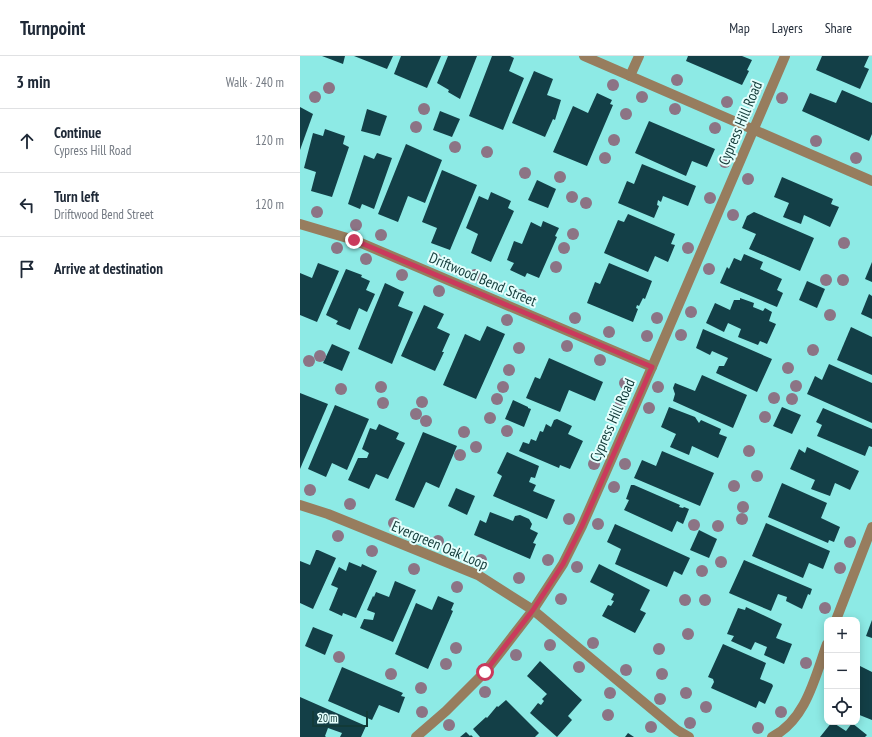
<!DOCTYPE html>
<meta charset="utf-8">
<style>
:root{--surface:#fff;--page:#f2f2f3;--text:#1f2937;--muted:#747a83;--line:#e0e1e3}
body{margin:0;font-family:"PT Sans Narrow",sans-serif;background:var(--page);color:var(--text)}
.controls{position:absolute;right:12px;bottom:12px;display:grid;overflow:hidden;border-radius:8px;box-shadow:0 2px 10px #0003}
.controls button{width:36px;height:36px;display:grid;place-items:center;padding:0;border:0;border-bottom:1px solid var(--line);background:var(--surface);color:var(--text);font:20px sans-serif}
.scale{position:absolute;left:12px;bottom:10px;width:56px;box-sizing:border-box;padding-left:4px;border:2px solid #123a38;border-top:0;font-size:11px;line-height:14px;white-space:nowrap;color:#123a38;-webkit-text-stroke:3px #e4fefc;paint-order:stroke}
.stop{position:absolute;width:12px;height:12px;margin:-9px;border:3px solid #ca3a5c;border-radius:50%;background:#fff}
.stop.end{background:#ca3a5c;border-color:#fff;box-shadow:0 1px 4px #0008}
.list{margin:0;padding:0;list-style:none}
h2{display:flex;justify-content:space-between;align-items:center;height:52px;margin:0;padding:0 16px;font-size:17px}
h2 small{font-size:13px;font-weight:400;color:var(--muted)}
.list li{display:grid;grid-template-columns:26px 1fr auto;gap:12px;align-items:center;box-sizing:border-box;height:64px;padding:0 16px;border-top:1px solid var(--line)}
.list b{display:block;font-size:15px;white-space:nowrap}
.list p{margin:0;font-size:13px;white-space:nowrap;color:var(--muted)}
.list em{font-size:13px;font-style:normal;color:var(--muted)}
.icon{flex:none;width:22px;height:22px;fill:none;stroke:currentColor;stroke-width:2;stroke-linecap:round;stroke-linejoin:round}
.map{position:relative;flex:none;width:572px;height:681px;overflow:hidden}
header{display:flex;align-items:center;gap:24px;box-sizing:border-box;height:56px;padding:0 20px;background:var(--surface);border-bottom:1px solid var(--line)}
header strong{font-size:19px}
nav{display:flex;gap:22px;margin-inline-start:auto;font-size:14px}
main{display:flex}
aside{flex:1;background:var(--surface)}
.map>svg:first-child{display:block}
.building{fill:#133f47}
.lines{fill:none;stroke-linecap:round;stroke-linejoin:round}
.minor{stroke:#977d5e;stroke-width:10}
.tree{fill:#8c7485}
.route{stroke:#ca3a5c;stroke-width:5}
.labels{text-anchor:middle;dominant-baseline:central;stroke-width:4;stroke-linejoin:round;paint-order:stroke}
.street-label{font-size:15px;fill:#123a38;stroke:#e4fefc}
</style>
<header>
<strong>Turnpoint</strong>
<nav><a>Map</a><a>Layers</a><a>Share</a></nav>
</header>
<main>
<aside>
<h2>3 min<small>Walk · 240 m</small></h2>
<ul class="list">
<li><svg class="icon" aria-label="ahead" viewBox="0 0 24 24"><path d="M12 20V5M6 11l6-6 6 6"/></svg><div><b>Continue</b><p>Cypress Hill Road</p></div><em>120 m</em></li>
<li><svg class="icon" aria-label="left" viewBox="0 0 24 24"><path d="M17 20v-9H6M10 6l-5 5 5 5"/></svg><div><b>Turn left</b><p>Driftwood Bend Street</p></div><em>120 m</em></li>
<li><svg class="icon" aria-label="arrive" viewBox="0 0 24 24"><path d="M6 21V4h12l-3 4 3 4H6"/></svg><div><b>Arrive at destination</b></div></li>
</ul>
</aside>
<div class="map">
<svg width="572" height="681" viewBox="0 0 572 681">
<rect width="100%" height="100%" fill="#8deae5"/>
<!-- building -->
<g class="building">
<path d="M22 0H45L43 8Z"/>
<path d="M54 0H93L87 13Z"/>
<path d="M101 0H141L127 32 94 18Z"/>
<path d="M148 0H177L160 43 148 36 149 34 137 27Z"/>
<path d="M192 0H210L214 2 209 15 224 22 203 74 169 60Z"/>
<path d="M388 0H442L452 4 447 14 449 15 442 29 386 5Z"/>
<path d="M522 0H569L564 11 569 13 560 33 516 14Z"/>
<path d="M234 15 253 23 247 39 261 44 255 64 253 63 245 81 212 67Z"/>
<path d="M542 34 572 47V78L569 85 502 55 510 37 536 47Z"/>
<path d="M297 37 312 44 310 48 313 49 287 110 253 96 273 50 288 57Z"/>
<path d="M0 51 13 58 0 94Z"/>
<path d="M67 53 87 60 80 80 61 75Z"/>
<path d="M140 55 160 63 152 81 133 74Z"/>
<path d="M349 65 415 93 407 111 392 105 386 120 335 97Z"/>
<path d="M25 73 45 80 43 88 49 91 32 141 11 135 16 116 4 112 13 77 23 80Z"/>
<path d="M106 88 142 104 125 147 108 140 98 166 78 158Z"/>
<path d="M77 97 92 102 74 153 62 148 60 153 48 148 64 99 74 103Z"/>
<path d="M342 108 396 130 388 150 363 140 361 146 358 144 357 149 359 150 354 162 318 147 327 125 334 128Z"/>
<path d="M142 114 177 129 150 194 131 187 137 172 122 166Z"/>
<path d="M482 121 533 143 531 148 539 151 530 171 504 159 501 168 483 161 489 147 474 141Z"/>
<path d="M237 124 256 133 248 152 228 144Z"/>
<path d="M191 136 211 145 208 152 214 155 191 206 171 197 178 178 166 172 179 140 188 144Z"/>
<path d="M454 156 514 182 500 215 449 193 456 178 442 172 447 160Z"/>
<path d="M328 158 375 178 371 188 375 189 368 206 355 200 348 216 304 197 318 164 324 166Z"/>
<path d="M243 165 259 172 255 180 257 181 239 222 227 217 225 221 210 214 214 207 207 204 214 185 222 188 231 166 241 171Z"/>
<path d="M444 198 463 206 460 213 482 223 477 234 483 237 477 251 420 227 427 211 429 213 434 202 441 205Z"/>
<path d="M572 206V226L565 223Z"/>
<path d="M18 207 39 215 17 266 0 259V217L12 222Z"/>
<path d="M309 207 352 225 345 243 343 242 339 250 337 249 336 252 338 253 333 266 287 247 295 226 300 228Z"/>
<path d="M46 213 62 219 61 221 70 225 66 234 75 238 67 256 59 252 50 274 36 268 38 265 26 259Z"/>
<path d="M507 225 525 233 517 252 499 244Z"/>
<path d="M85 227 104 236 98 250 113 256 92 308 58 293Z"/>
<path d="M569 238 572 240V263L561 258Z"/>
<path d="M440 242 454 247 453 251 463 255 465 252 472 256 469 265 476 268 467 288 460 285 458 289 438 281 441 273 428 267 424 276 406 267 415 247 430 254 434 244H440Z"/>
<path d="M124 249 144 258 137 272 150 278 142 296H144L135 315 101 300Z"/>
<path d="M187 270 205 278 176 343 143 329 165 278 180 285Z"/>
<path d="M551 271 572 281V319L537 304Z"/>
<path d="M403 273 472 303 457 336 416 317 419 310H424L428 302 412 295 410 299 396 292Z"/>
<path d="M32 288 50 296 42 315 23 307Z"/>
<path d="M249 302 303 326 295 345 269 334 260 356 226 342 235 321 240 323Z"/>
<path d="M529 308 572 327V367L507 338 515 320 522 324Z"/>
<path d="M402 319 447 339 433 372 373 345 375 338 373 332 375 327 395 335Z"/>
<path d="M0 337 28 348 0 413Z"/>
<path d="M213 344 228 351V352L231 353 224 371 205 363Z"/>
<path d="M35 349 69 363 47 414 32 407 26 421 8 413Z"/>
<path d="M369 351 395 361 399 367 401 364 421 373 419 378 427 381 418 402 392 390 389 399 370 391 376 378 361 371Z"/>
<path d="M482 351 501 359 492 378 473 370Z"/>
<path d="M523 352 572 373V391L569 390 565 400 517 380 522 369 516 366Z"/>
<path d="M257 363 272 370 268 378 283 385 270 413 260 409 259 412 219 395 223 386 229 388 231 383 236 385 240 375 243 376 246 368 251 371 254 364Z"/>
<path d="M79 368 99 377 96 383 105 387 88 423 76 418 69 433 48 424 58 402H67L69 397 62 393 70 372 76 374Z"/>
<path d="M123 376 157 390 139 432 126 426 114 452 95 444Z"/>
<path d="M507 391 559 415 550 434 535 427 530 440 511 433 515 424 490 413 499 393 505 397Z"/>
<path d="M362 395 414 417 400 450 334 422 342 404 356 410Z"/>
<path d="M207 396 239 410 235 422 231 421 229 426 236 429 233 435 255 444 247 463 193 440 202 420 197 417Z"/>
<path d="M482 427 527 447 521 462 540 471 534 486 529 484 528 487 468 461Z"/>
<path d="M331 429H334L380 449 379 451 383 452 384 451 389 453 383 468 377 465 372 476 324 454 329 444 326 443Z"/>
<path d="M156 432 175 440 167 459 148 450Z"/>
<path d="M190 456 213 465 215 460 220 459 229 463 232 468 230 473 238 477 233 487 236 488 230 503 174 479 180 464 186 467Z"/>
<path d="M466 467 530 495 523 513 509 507 503 522 452 500Z"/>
<path d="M315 468 390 502 382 519 374 515 367 531 315 508 321 493 307 486Z"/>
<path d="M399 474 417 483 409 502 390 494Z"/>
<path d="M16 494H18L36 502 13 553 0 547V505L10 509Z"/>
<path d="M444 504 512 533 510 539 508 538 502 553 486 545 487 541 478 538 471 555 429 537Z"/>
<path d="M49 506 61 511 62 508 77 515 56 562 43 557 42 560 29 554 38 532 31 529 39 511 46 515Z"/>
<path d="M299 508 350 534 340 554 346 557 335 577 302 560 308 549 311 550 314 545 311 544 314 538 290 526Z"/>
<path d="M95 525 116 534 93 586 60 572 64 563 73 564 75 557 67 554 73 540 74 541 76 536 89 541Z"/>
<path d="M138 540 154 547 151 554 153 555 128 613 95 598 116 547 132 554Z"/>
<path d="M446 551 482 568 476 582 492 588 484 608 464 599 467 591 455 586 451 594 431 585 434 580 427 578 438 552 445 554Z"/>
<path d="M572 564V582L566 580Z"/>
<path d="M13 571 33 579 25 599 5 590Z"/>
<path d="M423 588 466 607 460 623 472 628 473 630 465 648 459 645 456 652 411 632 414 626 413 623 408 621Z"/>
<path d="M240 605 282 644 268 660 272 664 257 681 230 657 238 647 241 649 244 645 242 643 247 638 227 620Z"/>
<path d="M558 609 572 616V664L557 658V612Z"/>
<path d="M42 611 103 637 101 640 105 641 99 657 79 649 72 664 28 645Z"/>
<path d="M0 641 66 670 61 681H40L42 677 28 672 25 680 26 681H0Z"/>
<path d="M206 644 239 677 235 681H180L173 673 186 661 187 662 197 650 198 651Z"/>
<path d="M532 666 546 675 552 667 567 679 565 681H520Z"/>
<path d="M166 676 170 680 171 679 173 681H160Z"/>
<path d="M328 677 334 681H325Z"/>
</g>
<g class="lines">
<!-- minor -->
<g class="minor">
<path d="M284 0 572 125"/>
<path d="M330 20 339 0"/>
<path d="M0 168 54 184 352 311"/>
<path d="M0 449 28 458 178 519 233 554 377 674 389 681"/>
<path d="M536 564 572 471"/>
<path d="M116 681 146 655 185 616 233 554 263 508 282 470 352 311 485 0"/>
<path d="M472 681C506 664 515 621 527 588"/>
</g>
</g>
<!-- trees -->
<g class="tree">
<circle cx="377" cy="24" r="6"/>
<circle cx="313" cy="29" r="6"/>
<circle cx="29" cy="32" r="6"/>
<circle cx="456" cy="33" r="6"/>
<circle cx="15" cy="41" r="6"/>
<circle cx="342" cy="41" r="6"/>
<circle cx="482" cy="42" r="6"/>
<circle cx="427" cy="46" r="6"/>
<circle cx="124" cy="53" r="6"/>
<circle cx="375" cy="53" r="6"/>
<circle cx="326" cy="58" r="6"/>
<circle cx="116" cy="71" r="6"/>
<circle cx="415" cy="72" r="6"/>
<circle cx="314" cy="84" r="6"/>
<circle cx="516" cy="85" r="6"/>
<circle cx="155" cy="91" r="6"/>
<circle cx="187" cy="96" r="6"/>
<circle cx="305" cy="102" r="6"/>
<circle cx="556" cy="102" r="6"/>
<circle cx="425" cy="106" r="6"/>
<circle cx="225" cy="117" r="6"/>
<circle cx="260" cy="121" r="6"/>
<circle cx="448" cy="123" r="6"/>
<circle cx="272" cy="141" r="6"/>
<circle cx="410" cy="142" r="6"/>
<circle cx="286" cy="147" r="6"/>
<circle cx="17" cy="156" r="6"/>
<circle cx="433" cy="159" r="6"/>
<circle cx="56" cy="169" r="6"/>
<circle cx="273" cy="178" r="6"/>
<circle cx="81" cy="179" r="6"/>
<circle cx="544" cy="187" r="6"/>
<circle cx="37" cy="192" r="6"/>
<circle cx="264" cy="192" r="6"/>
<circle cx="388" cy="192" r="6"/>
<circle cx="135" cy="202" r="6"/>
<circle cx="66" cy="203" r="6"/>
<circle cx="256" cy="211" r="6"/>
<circle cx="409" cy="213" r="6"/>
<circle cx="102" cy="219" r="6"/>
<circle cx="175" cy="219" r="6"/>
<circle cx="526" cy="224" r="6"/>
<circle cx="543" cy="224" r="6"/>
<circle cx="139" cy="235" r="6"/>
<circle cx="221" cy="239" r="6"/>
<circle cx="391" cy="256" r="6"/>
<circle cx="530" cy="259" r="6"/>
<circle cx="275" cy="262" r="6"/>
<circle cx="357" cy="262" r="6"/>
<circle cx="207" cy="264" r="6"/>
<circle cx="309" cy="276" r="6"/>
<circle cx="381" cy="279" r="6"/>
<circle cx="347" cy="280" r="6"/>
<circle cx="267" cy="290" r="6"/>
<circle cx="219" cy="292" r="6"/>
<circle cx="513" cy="294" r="6"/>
<circle cx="20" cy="300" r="6"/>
<circle cx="300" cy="304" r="6"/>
<circle cx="9" cy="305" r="6"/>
<circle cx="488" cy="312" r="6"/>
<circle cx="209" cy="314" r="6"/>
<circle cx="325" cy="327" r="6"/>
<circle cx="496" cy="330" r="6"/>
<circle cx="81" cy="331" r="6"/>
<circle cx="203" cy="331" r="6"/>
<circle cx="358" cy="331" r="6"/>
<circle cx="41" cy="333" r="6"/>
<circle cx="474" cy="342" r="6"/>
<circle cx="197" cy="343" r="6"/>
<circle cx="492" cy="343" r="6"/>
<circle cx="122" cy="346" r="6"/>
<circle cx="321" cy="346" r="6"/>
<circle cx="83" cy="347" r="6"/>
<circle cx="349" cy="352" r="6"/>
<circle cx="116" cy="358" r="6"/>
<circle cx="465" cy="361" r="6"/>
<circle cx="190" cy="362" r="6"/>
<circle cx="126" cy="365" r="6"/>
<circle cx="207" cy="375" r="6"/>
<circle cx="164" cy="376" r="6"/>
<circle cx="176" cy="391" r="6"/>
<circle cx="449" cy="395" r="6"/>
<circle cx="160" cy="399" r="6"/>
<circle cx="294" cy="408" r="6"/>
<circle cx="325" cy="408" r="6"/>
<circle cx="457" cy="420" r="6"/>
<circle cx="434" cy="430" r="6"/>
<circle cx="314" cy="431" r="6"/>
<circle cx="10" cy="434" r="6"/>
<circle cx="50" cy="448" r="6"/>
<circle cx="443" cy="451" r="6"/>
<circle cx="269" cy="463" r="6"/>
<circle cx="442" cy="463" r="6"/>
<circle cx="94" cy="467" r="6"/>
<circle cx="298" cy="468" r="6"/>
<circle cx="394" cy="469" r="6"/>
<circle cx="418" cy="470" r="6"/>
<circle cx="38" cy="480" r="6"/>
<circle cx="138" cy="485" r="6"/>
<circle cx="550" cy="486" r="6"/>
<circle cx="72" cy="495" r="6"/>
<circle cx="181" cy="504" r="6"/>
<circle cx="248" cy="504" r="6"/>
<circle cx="421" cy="506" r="6"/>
<circle cx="277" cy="511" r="6"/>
<circle cx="540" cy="512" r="6"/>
<circle cx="114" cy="513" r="6"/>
<circle cx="402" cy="515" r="6"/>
<circle cx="219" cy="522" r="6"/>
<circle cx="157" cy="531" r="6"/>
<circle cx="261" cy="543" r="6"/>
<circle cx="385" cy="544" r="6"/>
<circle cx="405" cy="544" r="6"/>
<circle cx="525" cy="552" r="6"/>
<circle cx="388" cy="578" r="6"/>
<circle cx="293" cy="587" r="6"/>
<circle cx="250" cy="589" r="6"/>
<circle cx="156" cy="592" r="6"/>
<circle cx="359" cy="593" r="6"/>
<circle cx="216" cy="599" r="6"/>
<circle cx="39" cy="601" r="6"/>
<circle cx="506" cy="607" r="6"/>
<circle cx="146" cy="608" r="6"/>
<circle cx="279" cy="611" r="6"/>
<circle cx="326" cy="614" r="6"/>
<circle cx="91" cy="618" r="6"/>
<circle cx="362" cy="618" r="6"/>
<circle cx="121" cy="632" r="6"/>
<circle cx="185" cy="636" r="6"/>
<circle cx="310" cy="637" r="6"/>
<circle cx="386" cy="637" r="6"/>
<circle cx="360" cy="643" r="6"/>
<circle cx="406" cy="651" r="6"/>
<circle cx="122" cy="656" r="6"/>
<circle cx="481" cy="656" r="6"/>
<circle cx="308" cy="659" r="6"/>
<circle cx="390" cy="667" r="6"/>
<circle cx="149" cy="669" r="6"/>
<circle cx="351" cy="671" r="6"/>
<circle cx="458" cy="672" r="6"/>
</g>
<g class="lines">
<!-- route -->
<path class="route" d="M54 184 352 311 282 470 263 508 233 554 185 616"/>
</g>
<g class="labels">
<!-- street labels -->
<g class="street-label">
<text transform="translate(440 67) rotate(-67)">Cypress Hill Road</text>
<text transform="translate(183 223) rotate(23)">Driftwood Bend Street</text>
<text transform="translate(312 364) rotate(-66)">Cypress Hill Road</text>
<text transform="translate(140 489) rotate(23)">Evergreen Oak Loop</text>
</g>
</g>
</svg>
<div class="controls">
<button>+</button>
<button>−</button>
<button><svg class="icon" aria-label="locate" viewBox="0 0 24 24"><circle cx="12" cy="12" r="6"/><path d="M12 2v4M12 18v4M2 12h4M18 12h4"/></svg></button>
</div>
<div class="scale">20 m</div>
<div class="stop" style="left:185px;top:616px"></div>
<div class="stop end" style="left:54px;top:184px"></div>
</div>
</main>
